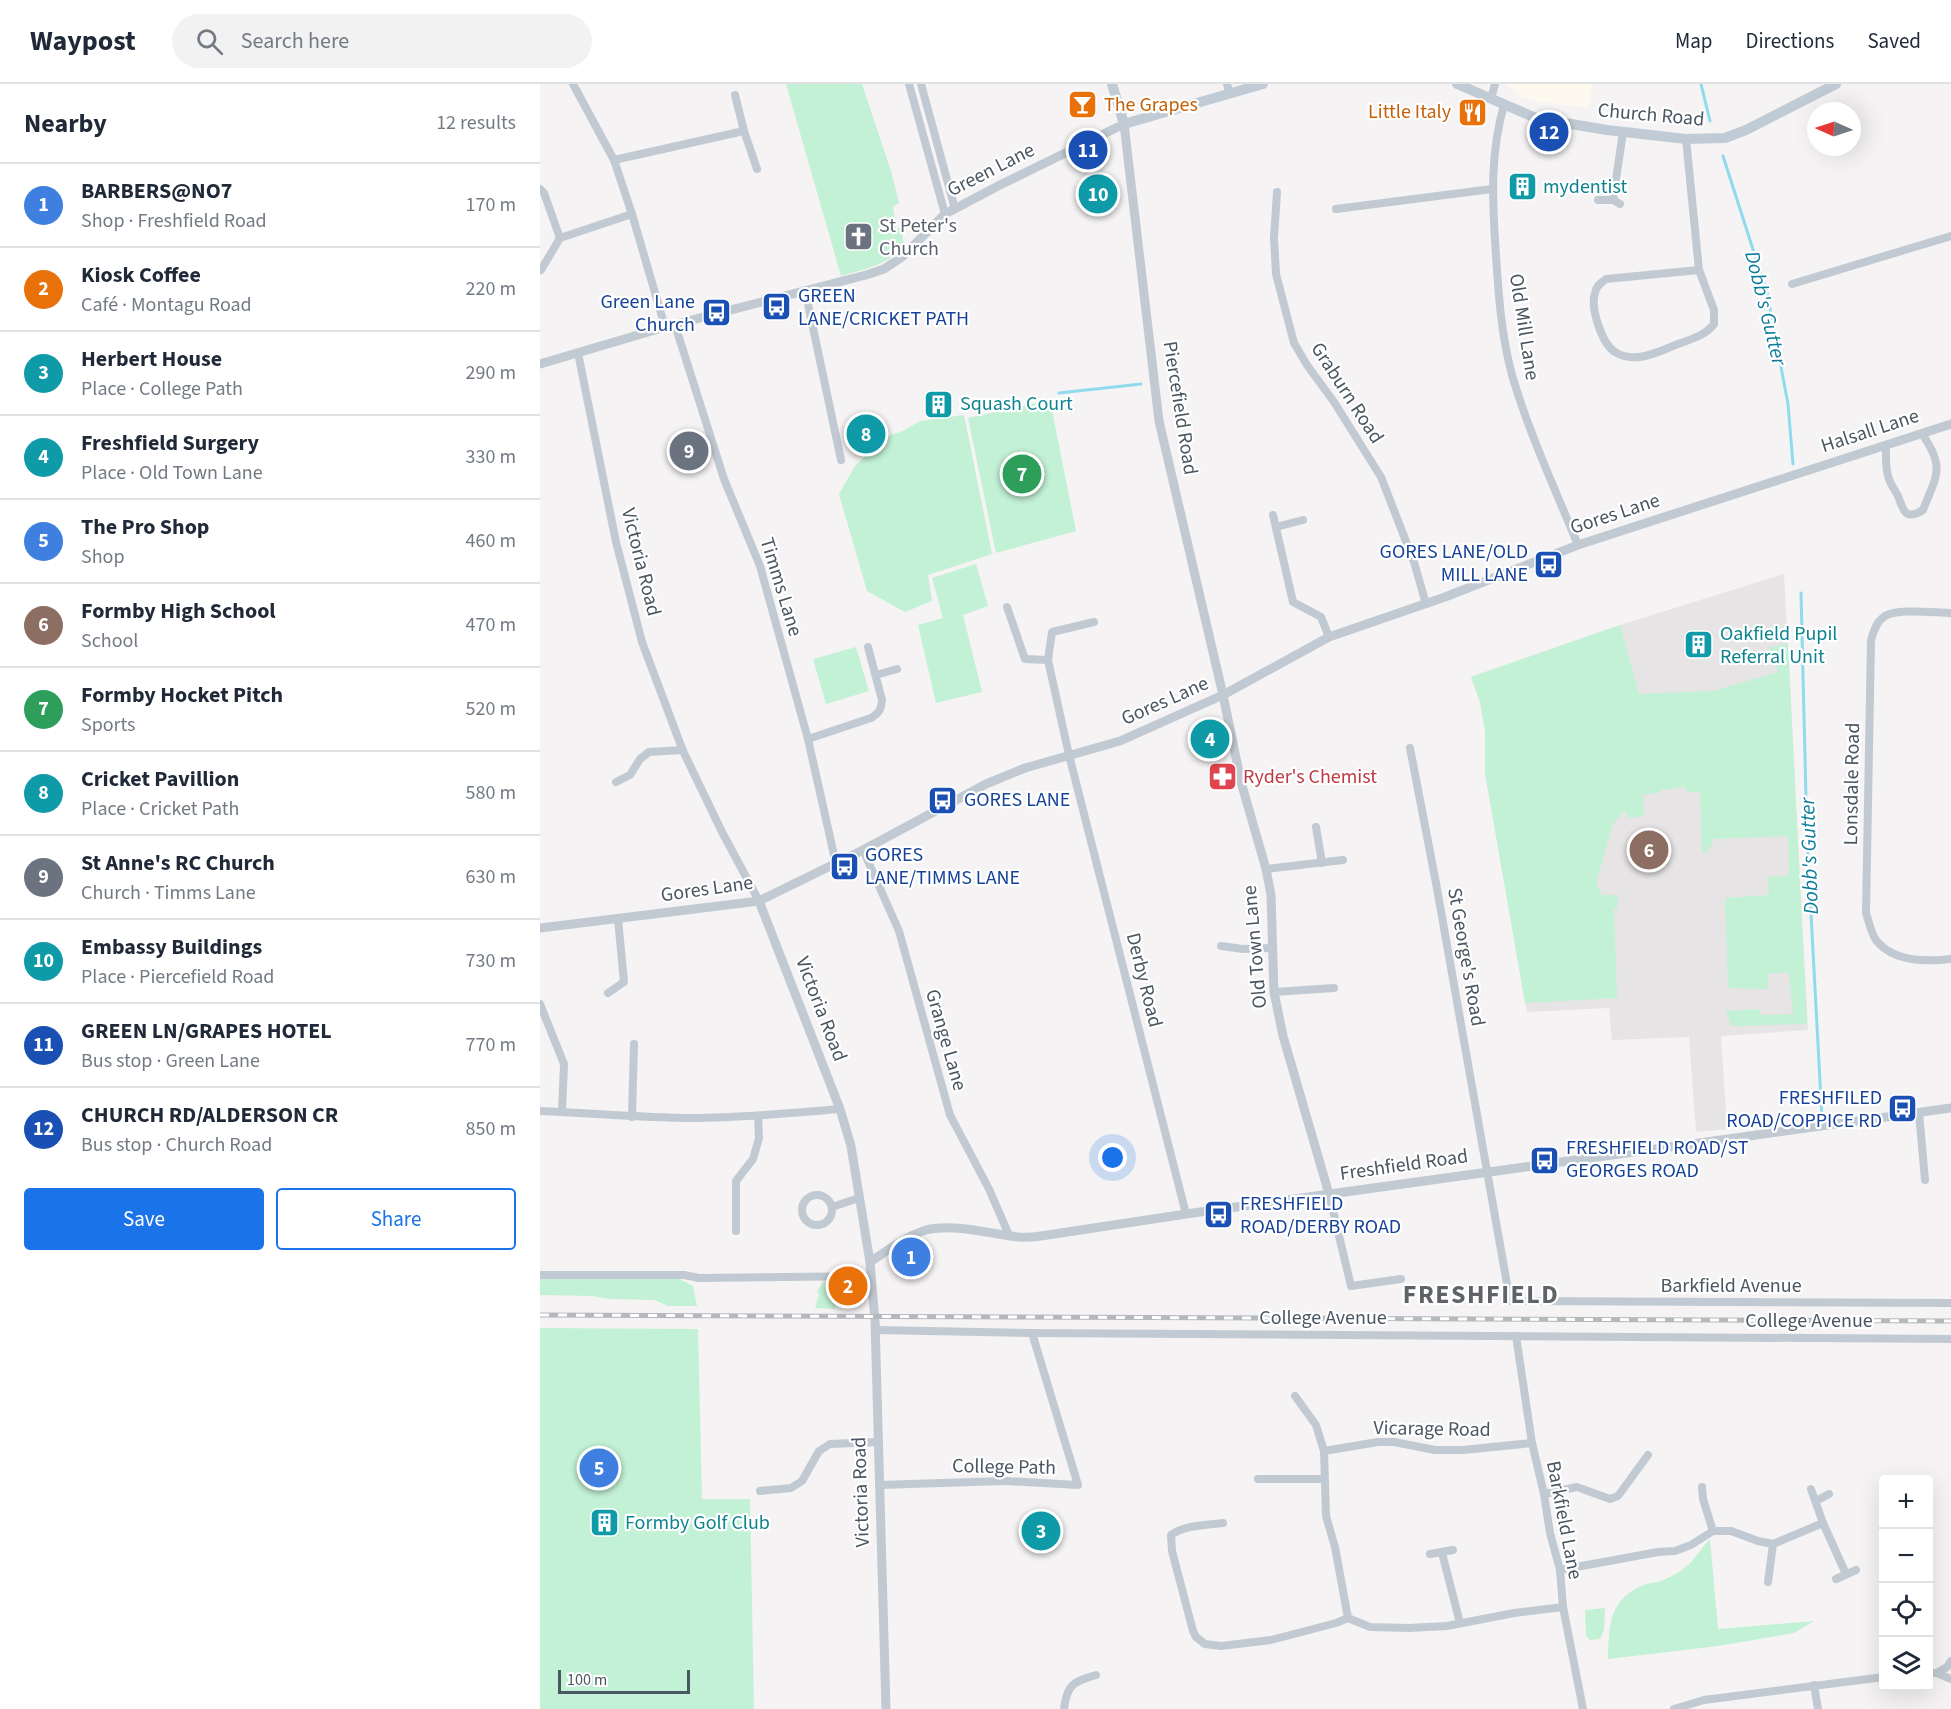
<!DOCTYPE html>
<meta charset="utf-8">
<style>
:root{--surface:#fff;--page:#f2f2f3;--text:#1f2937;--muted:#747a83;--line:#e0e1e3;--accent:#1a73e8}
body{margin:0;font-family:"Source Sans 3",sans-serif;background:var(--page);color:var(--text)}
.controls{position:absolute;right:18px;bottom:18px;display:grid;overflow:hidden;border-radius:6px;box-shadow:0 6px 24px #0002}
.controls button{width:54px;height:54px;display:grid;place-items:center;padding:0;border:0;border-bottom:2px solid var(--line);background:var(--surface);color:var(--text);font:30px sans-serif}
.compass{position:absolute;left:1267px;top:18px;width:54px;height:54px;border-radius:50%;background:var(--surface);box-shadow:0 6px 24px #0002;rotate:273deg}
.scale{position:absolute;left:18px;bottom:15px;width:132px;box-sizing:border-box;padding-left:6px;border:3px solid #4a5661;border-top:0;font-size:16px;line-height:21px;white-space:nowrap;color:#4a5661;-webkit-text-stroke:4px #fff;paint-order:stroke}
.you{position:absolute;left:573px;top:1074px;width:21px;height:21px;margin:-15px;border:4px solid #fff;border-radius:50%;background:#1a73e8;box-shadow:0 0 0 9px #1a73e833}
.badge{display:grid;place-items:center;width:39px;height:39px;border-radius:50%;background:var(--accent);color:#fff;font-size:20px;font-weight:700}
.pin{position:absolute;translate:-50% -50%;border:3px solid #fff;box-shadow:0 2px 6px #0006}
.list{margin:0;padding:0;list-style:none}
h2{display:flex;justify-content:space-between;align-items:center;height:78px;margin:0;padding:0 24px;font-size:26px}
h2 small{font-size:20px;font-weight:400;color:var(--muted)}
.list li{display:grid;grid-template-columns:39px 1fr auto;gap:18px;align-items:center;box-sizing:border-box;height:84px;padding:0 24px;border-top:2px solid var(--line)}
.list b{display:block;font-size:22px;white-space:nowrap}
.list p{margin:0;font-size:20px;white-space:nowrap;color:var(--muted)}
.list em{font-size:20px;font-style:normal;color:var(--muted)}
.actions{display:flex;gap:12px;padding:18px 24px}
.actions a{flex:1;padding:14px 0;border:2px solid var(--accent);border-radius:6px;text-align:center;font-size:21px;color:var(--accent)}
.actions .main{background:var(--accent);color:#fff}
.icon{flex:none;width:33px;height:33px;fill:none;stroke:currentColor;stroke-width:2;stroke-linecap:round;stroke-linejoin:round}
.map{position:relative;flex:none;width:1411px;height:1625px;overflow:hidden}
header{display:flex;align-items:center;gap:36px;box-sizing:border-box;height:84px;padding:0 30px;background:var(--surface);border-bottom:2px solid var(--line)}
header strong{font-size:28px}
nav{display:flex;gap:33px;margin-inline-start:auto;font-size:21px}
.search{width:420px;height:54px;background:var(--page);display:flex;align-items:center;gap:15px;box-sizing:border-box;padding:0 21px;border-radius:33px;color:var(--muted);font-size:22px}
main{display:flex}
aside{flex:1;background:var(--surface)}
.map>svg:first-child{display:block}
.commercial{fill:#fdf9ef}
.education{fill:#e6e4e5}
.green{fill:#c3f1d5}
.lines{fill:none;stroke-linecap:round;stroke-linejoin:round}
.stream{stroke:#90daee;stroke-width:3}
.minor{stroke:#c1cad2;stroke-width:8}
.tertiary{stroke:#c1cad2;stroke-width:9}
.secondary{stroke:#c1cbd6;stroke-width:10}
.rail-casing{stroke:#b5b8bd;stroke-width:5}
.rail{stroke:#fff;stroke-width:3;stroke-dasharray:9;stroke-linecap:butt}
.labels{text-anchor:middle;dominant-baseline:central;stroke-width:4.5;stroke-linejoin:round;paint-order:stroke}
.food-label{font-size:20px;fill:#c56008;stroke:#fff;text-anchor:start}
.street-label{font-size:20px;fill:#4a5661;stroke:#fff}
.culture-label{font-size:20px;fill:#0d838f;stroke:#fff;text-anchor:start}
.worship-label{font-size:20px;fill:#5b616d;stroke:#fff;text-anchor:start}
.transit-label{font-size:20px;fill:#164399;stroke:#fff;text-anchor:start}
.health-label{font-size:20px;fill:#be3a42;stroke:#fff;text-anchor:start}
.water-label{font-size:21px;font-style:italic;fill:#0c7c9b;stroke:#fff}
.district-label{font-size:26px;font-weight:bold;letter-spacing:1.5px;fill:#5f6368;stroke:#fff}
</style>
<header>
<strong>Waypost</strong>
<div class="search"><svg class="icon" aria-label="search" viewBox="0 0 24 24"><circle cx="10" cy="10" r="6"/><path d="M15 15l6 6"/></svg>Search here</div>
<nav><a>Map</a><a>Directions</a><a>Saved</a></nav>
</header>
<main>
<aside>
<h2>Nearby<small>12 results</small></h2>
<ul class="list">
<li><span class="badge" style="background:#3f7fe0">1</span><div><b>BARBERS@NO7</b><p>Shop · Freshfield Road</p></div><em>170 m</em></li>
<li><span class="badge" style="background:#e8710a">2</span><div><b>Kiosk Coffee</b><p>Café · Montagu Road</p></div><em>220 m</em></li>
<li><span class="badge" style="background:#0f9aa8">3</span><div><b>Herbert House</b><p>Place · College Path</p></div><em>290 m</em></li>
<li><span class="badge" style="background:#0f9aa8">4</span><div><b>Freshfield Surgery</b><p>Place · Old Town Lane</p></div><em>330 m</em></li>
<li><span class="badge" style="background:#3f7fe0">5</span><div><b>The Pro Shop</b><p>Shop</p></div><em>460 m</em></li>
<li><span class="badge" style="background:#8d6e63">6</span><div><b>Formby High School</b><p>School</p></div><em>470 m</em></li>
<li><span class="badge" style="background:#2e9e5b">7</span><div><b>Formby Hocket Pitch</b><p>Sports</p></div><em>520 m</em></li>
<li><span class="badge" style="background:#0f9aa8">8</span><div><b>Cricket Pavillion</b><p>Place · Cricket Path</p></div><em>580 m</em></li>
<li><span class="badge" style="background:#6b7280">9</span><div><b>St Anne's RC Church</b><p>Church · Timms Lane</p></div><em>630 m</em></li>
<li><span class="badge" style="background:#0f9aa8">10</span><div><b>Embassy Buildings</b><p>Place · Piercefield Road</p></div><em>730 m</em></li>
<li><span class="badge" style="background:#1a4fb4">11</span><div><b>GREEN LN/GRAPES HOTEL</b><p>Bus stop · Green Lane</p></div><em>770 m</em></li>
<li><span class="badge" style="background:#1a4fb4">12</span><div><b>CHURCH RD/ALDERSON CR</b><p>Bus stop · Church Road</p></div><em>850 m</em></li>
</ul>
<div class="actions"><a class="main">Save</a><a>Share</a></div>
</aside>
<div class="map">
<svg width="1411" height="1625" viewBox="0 0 1411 1625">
<rect width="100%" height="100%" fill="#f5f3f3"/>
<!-- commercial -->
<path class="commercial" d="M966 0H1052L1049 24 1000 18 980 13Z"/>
<!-- education -->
<path class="education" d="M1244 490 1268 946 1181 952 1187 1045 1156 1048 1149 953 1072 956 1069 924 987 928 945 689V647L940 618 931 593 1080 541Z"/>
<!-- green -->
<g class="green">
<path d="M246 0H322L351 87 359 119 353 123 356 144H361L364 161C349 181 324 185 301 192Z"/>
<path d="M510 316 536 447 456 469 428 334Z"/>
<path d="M424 331 452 470 388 491 392 517 365 528 327 507 299 410 315 382 345 353 363 347 380 337Z"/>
<path d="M436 480 448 522 423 531 442 608 396 619 378 541 403 534 392 494Z"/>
<path d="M1080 541 1099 610 1173 607 1238 588 1229 564 1248 559 1267 940 1191 942 1186 927 1220 925V931L1253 930 1249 889H1228V905L1188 904 1185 814 1229 811 1228 793 1249 791 1248 752 1173 755 1172 763H1168V768H1162L1160 708H1147L1146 703 1120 706V708L1103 711 1104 732 1087 734V728L1084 727 1073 740 1056 799 1062 811H1078L1077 825H1074L1077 914 985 919 945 689V647L940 618 931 593Z"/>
<path d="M316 563 329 607 286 620 273 575Z"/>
<path d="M0 1191H131L153 1202 157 1222H128L115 1216 70 1215 52 1212 0 1211Z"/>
<path d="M283 1198H295V1206H301L295 1225 275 1224 279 1211 277 1207Z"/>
<path d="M0 1244 158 1245 162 1415H210L214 1625H0Z"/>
<path d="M1170 1455 1178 1545 1274 1537 1254 1549 1178 1562 1068 1575C1069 1545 1068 1518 1099 1503 1106 1499 1114 1499 1121 1497 1128 1494 1136 1490 1142 1486 1154 1478 1160 1465 1170 1455Z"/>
<path d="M1065 1524 1064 1546 1060 1555 1050 1556 1046 1552 1045 1526Z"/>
</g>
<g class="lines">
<!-- stream -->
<g class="stream">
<path d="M1161 0 1170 37"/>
<path d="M1183 72 1227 209 1248 320 1253 380"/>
<path d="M519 309 601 300"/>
<path d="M1261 509 1267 755 1282 1035"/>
</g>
<!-- minor -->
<g class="minor">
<path d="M33 0 74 76 92 130 125 243"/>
<path d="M369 0 405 130"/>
<path d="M381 0 415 125"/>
<path d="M687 0 690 10"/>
<path d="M951 15 955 0"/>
<path d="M964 21C951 66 952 110 955 156 958 201 960 247 972 291 989 349 1015 405 1038 461"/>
<path d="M204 47 217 85"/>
<path d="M1146 55 1159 186 1174 226V240C1165 252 1151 255 1138 260 1120 267 1095 281 1075 268 1062 260 1050 224 1055 209 1056 202 1061 199 1066 195L1159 186"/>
<path d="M74 76 204 47 195 11"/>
<path d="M0 105 4 109 20 154"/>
<path d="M737 108 734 154 736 190 754 259 767 281 794 318 841 393 874 478 886 520"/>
<path d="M1058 116H1073L1080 120"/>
<path d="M1073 116 1083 48"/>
<path d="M796 125 952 105"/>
<path d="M1 186 20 154 92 130"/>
<path d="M1252 200 1411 152"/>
<path d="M265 206 301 376"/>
<path d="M135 241 184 395 220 482 268 655 296 780"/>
<path d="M38 269 76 458 102 558 143 667 182 748 219 817"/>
<path d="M1346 362C1346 373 1345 385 1349 395 1351 401 1355 406 1358 412 1363 424 1364 438 1383 426 1396 392 1406 384 1382 350"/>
<path d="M733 431 753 518 781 533 789 553"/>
<path d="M736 443 763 436"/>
<path d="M467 523 485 575 508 576"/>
<path d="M1411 529C1395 529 1358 524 1345 532 1336 538 1334 547 1331 556L1326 829C1329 838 1331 849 1336 856 1353 878 1386 878 1411 875"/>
<path d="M554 538 512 548 508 576 529 671 646 1130"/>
<path d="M336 591 357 585"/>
<path d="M268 655 331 634C339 629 341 626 342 616L328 563"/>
<path d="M870 664 896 799 970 1217 1411 1219"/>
<path d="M76 698 90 691 100 675 109 668 143 666"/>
<path d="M776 743 782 779"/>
<path d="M323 766 359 847 410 1031 449 1105 469 1151"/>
<path d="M726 785 803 776"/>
<path d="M681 862 703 865 732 864"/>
<path d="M734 908 794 904"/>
<path d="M68 909 84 898 78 835"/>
<path d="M0 920 24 980 22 1028"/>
<path d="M0 1027C51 1029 101 1034 152 1034 202 1034 251 1029 300 1025"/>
<path d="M1379 1028 1385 1096"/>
<path d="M92 1033 94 960"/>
<path d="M789 1110 811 1202 861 1195"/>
<circle cx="277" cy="1126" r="15"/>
<path d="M292 1123 319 1114"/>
<path d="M196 1147V1097L213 1075 219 1054 218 1032"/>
<path d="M0 1191H144L159 1194 331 1192"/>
<path d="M335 1246 492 1249 1411 1255"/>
<path d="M976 1252 992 1359 1004 1410 1010 1449 1020 1486 1023 1523 1043 1625"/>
<path d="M755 1312 776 1341 784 1367"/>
<path d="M992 1359 923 1366H895L854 1358H838L784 1367 786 1432 795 1463 808 1534 830 1543 869 1544 907 1542 974 1529 1023 1523"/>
<path d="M718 1395H784"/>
<path d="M339 1401 465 1397 538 1401 492 1249"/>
<path d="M1162 1403 1163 1415 1173 1447"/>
<path d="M1271 1405 1283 1439 1306 1490"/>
<path d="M220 1407 251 1404 262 1397 279 1367 290 1360 338 1358"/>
<path d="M1004 1410 1037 1403 1070 1415 1078 1412 1108 1371"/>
<path d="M1276 1417 1289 1410"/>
<path d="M683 1439C666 1441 645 1441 631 1451L632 1467 653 1547 656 1553 665 1560 681 1562 731 1556 796 1539 808 1534"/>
<path d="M902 1469 920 1539"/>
<path d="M890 1470 913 1466"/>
<path d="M1020 1486 1118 1468 1135 1467 1151 1461 1173 1447H1191L1218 1457 1233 1460 1283 1439"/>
<path d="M1296 1495 1316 1486"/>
<path d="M1228 1498 1233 1460"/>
<path d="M1388 1589H1397L1411 1595"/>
<path d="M1397 1589 1407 1583 1411 1577"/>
<path d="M1274 1601 1278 1625"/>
<path d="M524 1625C527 1600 533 1598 556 1591"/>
<path d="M1134 1625 1164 1616 1344 1593"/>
</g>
<!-- tertiary -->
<g class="tertiary">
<path d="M0 280 125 243 326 191 344 185 362 173 405 130 458 102 584 40 619 337 683 611 701 698 726 785 731 811 734 908 743 952 789 1110"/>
<path d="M219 817 300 1025 311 1062 330 1178 335 1237 346 1625"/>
<path d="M0 844 219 817 323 766 446 700 485 684 580 657 683 611 789 553 905 513 1038 461 1411 340"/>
<path d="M330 1178C347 1167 366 1152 386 1146 414 1139 451 1150 478 1153 486 1154 494 1153 501 1152L646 1130 1411 1024"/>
</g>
<!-- secondary -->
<g class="secondary">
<path d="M572 0 584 40 723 0"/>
<path d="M917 0 996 34 1067 46 1146 55 1185 54 1206 46 1296 0"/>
</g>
<defs>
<path id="rail" d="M0 1231 1411 1237"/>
</defs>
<!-- rail casing -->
<use href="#rail" class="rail-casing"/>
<!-- rail -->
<use href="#rail" class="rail"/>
</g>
<!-- icons -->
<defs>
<symbol id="bar-square" viewBox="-11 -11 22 22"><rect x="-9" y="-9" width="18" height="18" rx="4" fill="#e8710a" stroke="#fff"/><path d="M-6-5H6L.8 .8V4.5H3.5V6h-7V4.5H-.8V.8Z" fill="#fff"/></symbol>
<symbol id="restaurant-square" viewBox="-11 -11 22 22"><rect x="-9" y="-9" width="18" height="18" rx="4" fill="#e8710a" stroke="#fff"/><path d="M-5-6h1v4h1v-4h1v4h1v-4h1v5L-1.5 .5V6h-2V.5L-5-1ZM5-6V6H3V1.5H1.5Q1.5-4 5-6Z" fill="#fff"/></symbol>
<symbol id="building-square" viewBox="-11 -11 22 22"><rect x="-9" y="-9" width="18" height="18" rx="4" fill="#0f9aa8" stroke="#fff"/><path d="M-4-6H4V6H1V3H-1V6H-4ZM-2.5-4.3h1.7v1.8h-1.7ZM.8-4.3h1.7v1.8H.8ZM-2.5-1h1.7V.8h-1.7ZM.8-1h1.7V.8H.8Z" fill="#fff"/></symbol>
<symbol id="church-square" viewBox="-11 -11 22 22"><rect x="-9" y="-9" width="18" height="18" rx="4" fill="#6b7280" stroke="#fff"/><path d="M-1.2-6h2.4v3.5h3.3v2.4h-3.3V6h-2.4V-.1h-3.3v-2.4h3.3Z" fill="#fff"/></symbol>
<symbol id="bus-square" viewBox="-11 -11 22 22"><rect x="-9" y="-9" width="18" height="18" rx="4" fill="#1a4fb4" stroke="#fff"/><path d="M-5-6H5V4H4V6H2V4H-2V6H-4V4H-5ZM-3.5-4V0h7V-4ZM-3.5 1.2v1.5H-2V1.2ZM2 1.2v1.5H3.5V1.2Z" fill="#fff"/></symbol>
<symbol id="pharmacy-square" viewBox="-11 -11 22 22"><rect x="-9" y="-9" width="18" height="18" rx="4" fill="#e0444e" stroke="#fff"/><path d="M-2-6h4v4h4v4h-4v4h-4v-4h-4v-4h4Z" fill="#fff"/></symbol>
</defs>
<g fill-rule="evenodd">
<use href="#bar-square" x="526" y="4" width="33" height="33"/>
<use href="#restaurant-square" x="916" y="12" width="33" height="33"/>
<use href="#building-square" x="966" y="86" width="33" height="33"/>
<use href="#church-square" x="302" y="136" width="33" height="33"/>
<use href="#bus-square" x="220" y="206" width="33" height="33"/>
<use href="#bus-square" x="160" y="212" width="33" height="33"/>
<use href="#building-square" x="382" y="304" width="33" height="33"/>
<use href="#bus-square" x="992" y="464" width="33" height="33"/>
<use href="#building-square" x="1142" y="544" width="33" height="33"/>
<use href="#pharmacy-square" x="666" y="676" width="33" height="33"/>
<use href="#bus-square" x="386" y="700" width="33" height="33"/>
<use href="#bus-square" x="288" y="766" width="33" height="33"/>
<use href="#bus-square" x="1346" y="1008" width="33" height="33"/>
<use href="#bus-square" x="988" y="1060" width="33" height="33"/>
<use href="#bus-square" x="662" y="1114" width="33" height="33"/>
<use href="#building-square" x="48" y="1422" width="33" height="33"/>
</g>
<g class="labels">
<!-- food labels -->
<g class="food-label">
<text x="564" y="21">The Grapes</text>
<text x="911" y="28" text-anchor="end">Little Italy</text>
</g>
<!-- street labels -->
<g class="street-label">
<text transform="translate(1111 31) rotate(5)">Church Road</text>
<text transform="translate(451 86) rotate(-27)">Green Lane</text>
<text transform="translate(984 243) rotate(81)">Old Mill Lane</text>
<text transform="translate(807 309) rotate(57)">Graburn Road</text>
<text transform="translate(640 324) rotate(81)">Piercefield Road</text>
<text transform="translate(1330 347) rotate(-18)">Halsall Lane</text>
<text transform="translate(1075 430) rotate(-18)">Gores Lane</text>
<text transform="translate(101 478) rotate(76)">Victoria Road</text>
<text transform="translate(241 503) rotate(73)">Timms Lane</text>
<text transform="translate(625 617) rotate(-24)">Gores Lane</text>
<text transform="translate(1312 700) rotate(-89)">Lonsdale Road</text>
<text transform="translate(167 805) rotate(-8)">Gores Lane</text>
<text transform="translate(715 863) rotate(-95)">Old Town Lane</text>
<text transform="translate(926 873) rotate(80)">St George's Road</text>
<text transform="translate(604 896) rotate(76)">Derby Road</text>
<text transform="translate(281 925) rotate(69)">Victoria Road</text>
<text transform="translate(406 956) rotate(74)">Grange Lane</text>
<text transform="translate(864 1081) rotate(-8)">Freshfield Road</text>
<text x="1191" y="1202">Barkfield Avenue</text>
<text x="783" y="1234">College Avenue</text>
<text x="1269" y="1237">College Avenue</text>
<text transform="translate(892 1345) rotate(1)">Vicarage Road</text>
<text transform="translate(464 1383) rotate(1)">College Path</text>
<text transform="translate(321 1408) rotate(-92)">Victoria Road</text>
<text transform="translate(1024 1436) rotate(79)">Barkfield Lane</text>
</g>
<!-- culture labels -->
<g class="culture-label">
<text x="1003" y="103">mydentist</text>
<text x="420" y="320">Squash Court</text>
<text x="1180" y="550">Oakfield Pupil<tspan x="1180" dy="23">Referral Unit</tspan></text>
<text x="85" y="1439">Formby Golf Club</text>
</g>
<!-- worship labels -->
<g class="worship-label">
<text x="339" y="142">St Peter's<tspan x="339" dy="23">Church</tspan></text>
</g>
<!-- transit labels -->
<g class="transit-label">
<text x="258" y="212">GREEN<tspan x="258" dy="23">LANE/CRICKET PATH</tspan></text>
<text x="155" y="218" text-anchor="end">Green Lane<tspan x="155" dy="23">Church</tspan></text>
<text x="988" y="468" text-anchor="end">GORES LANE/OLD<tspan x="988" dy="23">MILL LANE</tspan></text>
<text x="424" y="716">GORES LANE</text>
<text x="325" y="771">GORES<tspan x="325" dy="23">LANE/TIMMS LANE</tspan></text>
<text x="1342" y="1014" text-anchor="end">FRESHFILED<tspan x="1342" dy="23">ROAD/COPPICE RD</tspan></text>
<text x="1026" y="1064">FRESHFIELD ROAD/ST<tspan x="1026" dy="23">GEORGES ROAD</tspan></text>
<text x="700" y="1120">FRESHFIELD<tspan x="700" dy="23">ROAD/DERBY ROAD</tspan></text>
</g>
<!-- health labels -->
<g class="health-label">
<text x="703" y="693">Ryder's Chemist</text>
</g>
<!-- water labels -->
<g class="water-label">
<text transform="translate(1226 224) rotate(76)">Dobb's Gutter</text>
<text transform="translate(1269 772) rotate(-92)">Dobb's Gutter</text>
</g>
<!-- district labels -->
<g class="district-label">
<text x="941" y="1210">FRESHFIELD</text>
</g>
</g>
</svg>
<div class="controls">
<button>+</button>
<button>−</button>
<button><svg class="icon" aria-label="locate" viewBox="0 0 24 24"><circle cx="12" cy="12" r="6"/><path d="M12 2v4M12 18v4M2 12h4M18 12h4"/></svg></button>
<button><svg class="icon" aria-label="layers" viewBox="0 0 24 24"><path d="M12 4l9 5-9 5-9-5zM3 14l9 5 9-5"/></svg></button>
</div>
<svg class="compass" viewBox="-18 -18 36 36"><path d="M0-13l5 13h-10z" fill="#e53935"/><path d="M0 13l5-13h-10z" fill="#747a83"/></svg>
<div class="scale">100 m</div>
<div class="you"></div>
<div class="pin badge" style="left:371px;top:1173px;background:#3f7fe0">1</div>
<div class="pin badge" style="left:308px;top:1202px;background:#e8710a">2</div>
<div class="pin badge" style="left:501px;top:1447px;background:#0f9aa8">3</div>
<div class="pin badge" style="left:670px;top:655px;background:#0f9aa8">4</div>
<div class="pin badge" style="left:59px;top:1384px;background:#3f7fe0">5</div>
<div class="pin badge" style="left:1109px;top:766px;background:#8d6e63">6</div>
<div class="pin badge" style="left:482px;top:390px;background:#2e9e5b">7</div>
<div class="pin badge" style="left:326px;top:350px;background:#0f9aa8">8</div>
<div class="pin badge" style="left:149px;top:367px;background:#6b7280">9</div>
<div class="pin badge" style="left:558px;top:110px;background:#0f9aa8">10</div>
<div class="pin badge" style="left:548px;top:66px;background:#1a4fb4">11</div>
<div class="pin badge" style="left:1009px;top:48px;background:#1a4fb4">12</div>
</div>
</main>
